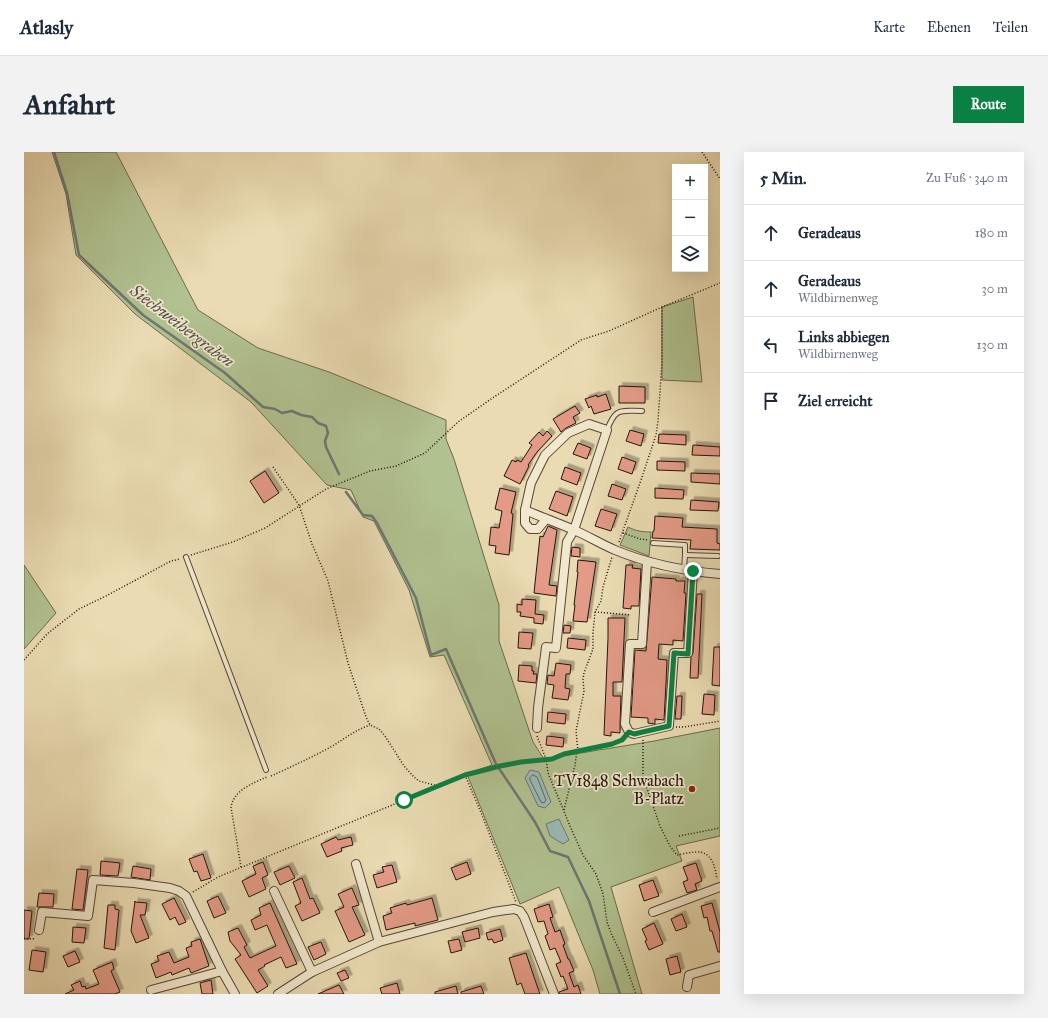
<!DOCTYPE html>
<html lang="de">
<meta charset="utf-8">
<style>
:root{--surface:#fff;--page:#f2f2f3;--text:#1f2937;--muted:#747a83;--line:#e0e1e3;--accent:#0b8043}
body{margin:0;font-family:"IM FELL Great Primer",serif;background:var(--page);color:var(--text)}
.controls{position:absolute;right:12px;top:12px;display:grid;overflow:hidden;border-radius:0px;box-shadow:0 4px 16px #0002}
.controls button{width:36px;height:36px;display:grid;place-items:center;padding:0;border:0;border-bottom:1px solid var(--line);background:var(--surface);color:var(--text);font:20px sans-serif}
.stop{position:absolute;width:12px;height:12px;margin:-9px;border:3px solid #0b8043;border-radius:50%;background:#fff}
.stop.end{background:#0b8043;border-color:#fff;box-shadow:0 1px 4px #0008}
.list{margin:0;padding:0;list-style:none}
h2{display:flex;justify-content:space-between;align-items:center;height:52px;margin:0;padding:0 16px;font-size:17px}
h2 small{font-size:13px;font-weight:400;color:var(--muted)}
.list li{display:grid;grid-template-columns:26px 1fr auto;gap:12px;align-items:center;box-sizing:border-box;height:56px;padding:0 16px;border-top:1px solid var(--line)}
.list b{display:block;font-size:15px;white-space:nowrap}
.list p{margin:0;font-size:13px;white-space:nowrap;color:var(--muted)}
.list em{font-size:13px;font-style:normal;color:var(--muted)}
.icon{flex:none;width:22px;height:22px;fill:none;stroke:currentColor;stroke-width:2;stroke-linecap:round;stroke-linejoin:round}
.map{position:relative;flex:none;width:696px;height:842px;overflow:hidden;border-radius:0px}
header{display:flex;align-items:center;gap:24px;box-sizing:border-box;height:56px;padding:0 20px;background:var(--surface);border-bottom:1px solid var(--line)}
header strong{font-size:19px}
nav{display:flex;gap:22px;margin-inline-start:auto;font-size:14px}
.intro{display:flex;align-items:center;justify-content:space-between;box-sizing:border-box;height:96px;padding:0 24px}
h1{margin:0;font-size:28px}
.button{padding:10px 18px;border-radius:0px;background:var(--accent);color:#fff;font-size:14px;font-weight:700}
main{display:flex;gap:24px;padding:0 24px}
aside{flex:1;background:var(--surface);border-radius:0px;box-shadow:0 4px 16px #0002}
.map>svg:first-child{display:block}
.green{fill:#b1c190;stroke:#6b6a4e}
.water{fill:#9bb9b6;stroke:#6c7772}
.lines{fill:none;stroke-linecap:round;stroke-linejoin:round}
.shore{stroke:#606660;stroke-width:1}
.stream{stroke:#6c7772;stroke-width:2.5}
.building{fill:#e39a86;stroke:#25140b;filter:url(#shadow)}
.lane-casing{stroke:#564635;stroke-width:6}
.street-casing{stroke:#564635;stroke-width:10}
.path{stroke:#25140b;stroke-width:1.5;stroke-dasharray:1 2;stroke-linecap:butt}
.lane{stroke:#f1e8cd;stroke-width:4}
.street{stroke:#f1e8cd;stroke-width:8}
.route{stroke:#0b8043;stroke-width:5}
.poi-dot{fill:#8f2418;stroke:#f1e8cd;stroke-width:1.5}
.labels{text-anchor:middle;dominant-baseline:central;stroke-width:3.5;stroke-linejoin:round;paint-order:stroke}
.poi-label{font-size:16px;fill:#25140b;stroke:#f1e8cd;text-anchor:end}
.water-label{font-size:17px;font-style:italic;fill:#4e4e47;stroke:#f1e8cd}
</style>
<header>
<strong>Atlasly</strong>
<nav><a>Karte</a><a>Ebenen</a><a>Teilen</a></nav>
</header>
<div class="intro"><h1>Anfahrt</h1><a class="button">Route</a></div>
<main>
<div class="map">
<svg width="696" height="842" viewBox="0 0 696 842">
<defs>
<filter id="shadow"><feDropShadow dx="3.5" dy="-3.5" stdDeviation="0" flood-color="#0004"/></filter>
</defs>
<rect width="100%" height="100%" fill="#eadbb2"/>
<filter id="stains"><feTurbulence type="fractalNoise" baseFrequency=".005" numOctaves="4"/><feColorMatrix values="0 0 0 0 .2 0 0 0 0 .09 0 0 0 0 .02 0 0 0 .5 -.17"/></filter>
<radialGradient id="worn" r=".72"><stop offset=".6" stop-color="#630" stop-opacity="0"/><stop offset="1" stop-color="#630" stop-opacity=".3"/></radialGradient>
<!-- green -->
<g class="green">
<path d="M28 0H92L174 158 234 196 305 220 422 268V287L430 307 475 453V489L509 590 520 607 630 589 696 576V684L652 694 658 709 587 735 618 842H576L569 818 535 735 496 752 443 622 468 613 420 503 406 505 385 438 350 369 339 365 327 338 303 333 227 250 111 162 52 103 42 42Z"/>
<path d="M669 145 678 230 638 228V155Z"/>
<path d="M604 375C612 379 618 380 627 380L625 404 596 393Z"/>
<path d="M0 413 32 461 0 497Z"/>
</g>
<!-- water -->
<g class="water">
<path d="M506 618 515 620 527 650 521 656 514 654 501 626Z"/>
<path d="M535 667 545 688 539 692 526 684 522 672Z"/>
</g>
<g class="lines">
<!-- shore -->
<path class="shore" d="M509 623 513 625 522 648 520 651 517 650 506 628V626Z"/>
<!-- stream -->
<g class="stream">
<path d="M30 0 43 41 55 103 119 163 201 221 239 255 251 257 258 261 268 259 277 263 288 265 294 271 302 274 304 281 301 289 302 295 315 322"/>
<path d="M322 340 339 363 348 364 353 371 392 446 407 503 422 497 472 612 511 670 526 699 544 705 565 749 596 842"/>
</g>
</g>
<!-- building -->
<g class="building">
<path d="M595 234 621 235V251H595Z"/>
<path d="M582 242 587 257 570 262 567 254 565 256 561 247 573 243V245Z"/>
<path d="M551 254 556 261 549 265 552 271 542 276 537 280 529 267Z"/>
<path d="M606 278 620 282 617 294 602 289Z"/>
<path d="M523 279 528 284 513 300 504 313 505 314 496 332 480 324 488 308 492 310 493 308 497 310 508 293 505 291 515 280 519 284Z"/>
<path d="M635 282 662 283V293L634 291Z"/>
<path d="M554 291 567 296 563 307 549 302Z"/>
<path d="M669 293 696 295V304L668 303Z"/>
<path d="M598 305 612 310 608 322 594 317Z"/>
<path d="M633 309 661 310V319L633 318Z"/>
<path d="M541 315 557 321 553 333 537 327Z"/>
<path d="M241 319 255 341 240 351 226 329Z"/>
<path d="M667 321 696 322V332L667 330Z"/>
<path d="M588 332 602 337 598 348 584 344Z"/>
<path d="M476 336 492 340 487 361 489 362 485 403 471 401 472 394 465 393 467 375 475 376 478 359 471 357Z"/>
<path d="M631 336 660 338 659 347 631 346Z"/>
<path d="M532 339 549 345 543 364 525 357Z"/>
<path d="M667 348 695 350 694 359 666 358Z"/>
<path d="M577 357 593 362 587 379 571 374Z"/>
<path d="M631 364 659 366 658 375 693 377V391L696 392V398L666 397 667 388 628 386 629 379H630Z"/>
<path d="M524 374 533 378 525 433 533 434 532 444 510 441 516 384 519 385Z"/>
<path d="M548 395 556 396V405L547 404Z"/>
<path d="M554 408 572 410 563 470 549 469 551 453H550L554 420H553Z"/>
<path d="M602 413H609L608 416 617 417 615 454H607V457L599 456Z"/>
<path d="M628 425 652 427V429H661L660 441H662L659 489 649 488V493L635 492 634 507 643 508 642 531 640 568 631 567V572L624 571V566L607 565 611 498 622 499Z"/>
<path d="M673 442H678L674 526H666L667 505 669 501Z"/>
<path d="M498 447 512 448 511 462 520 463 519 472 510 471V466L496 464 497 460H493V452L498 453Z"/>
<path d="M584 466H601L598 530H589V544H597L596 572V581L587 580V584L580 583 584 486Z"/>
<path d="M540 473 547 474 546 481H539Z"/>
<path d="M495 480 509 481 507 497 494 496Z"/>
<path d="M544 486 562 488 561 498 543 496Z"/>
<path d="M690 495H696V534L688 533Z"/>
<path d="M532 511 547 513 546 522H542L541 536 546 537 544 548 528 546 530 533 523 532 524 523 530 524Z"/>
<path d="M495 513 508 514V519H510L509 522H513L512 531 494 529Z"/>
<path d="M680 542 691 543 690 563 678 562Z"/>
<path d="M653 544H658L657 567H651Z"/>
<path d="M524 560 542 562 541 572 523 570Z"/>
<path d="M523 584 540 586 539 595 522 593Z"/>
<path d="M312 685 314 688 327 685 329 693 317 696 318 699 303 705 297 692Z"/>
<path d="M179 702 187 726 177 729 173 719 170 720 165 707Z"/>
<path d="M77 709 96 711 94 724 76 723Z"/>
<path d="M239 710 244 723 238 726 242 737 225 745 218 729 232 722 229 714Z"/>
<path d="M443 710 447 722 432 728 427 716Z"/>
<path d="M672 711 678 729 671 732 673 738 663 741 659 730 664 728 659 715Z"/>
<path d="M368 713 373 730 353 736 349 723 360 720 358 715Z"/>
<path d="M109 714 127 717 126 728 107 725Z"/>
<path d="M265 714 271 726 256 733 250 720Z"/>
<path d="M53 717 64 718 59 758 48 757Z"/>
<path d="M278 726 286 747 289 746 296 761 278 769 271 754 277 751 269 730Z"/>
<path d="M629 728 635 744 620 749 615 733Z"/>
<path d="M328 736 335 753 328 755 341 783 325 790 311 759 320 755 314 742Z"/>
<path d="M15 741 30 742 29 755H13Z"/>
<path d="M194 744 202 761 190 766 183 749Z"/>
<path d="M150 746 162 770 155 773 151 765 146 768 138 752Z"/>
<path d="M408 746 414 768 391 774V771L362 778 359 764 368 761 366 756 382 751 383 753Z"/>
<path d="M111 749V750L123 751 121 763H116L125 786 112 791 107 779Z"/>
<path d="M246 751 273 812 262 816 257 805 240 813 241 814 234 818 244 834 233 841 211 807 217 803 206 789 204 780 214 776 223 793 220 795 226 806 252 794 243 773 231 778 227 768 237 763 235 756Z"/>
<path d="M688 751 696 780V800H694L688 779H686L683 765 680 766 677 754Z"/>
<path d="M525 752 529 765 526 766 531 780 536 778 541 792 539 793 544 807H545L550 819 545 821 550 835 554 833 557 842H535V840L544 837 539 824 537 825 532 812 537 810 531 796 526 798 521 784 524 782 520 769 514 770 510 757Z"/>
<path d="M84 753H91V757L95 758 91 798 80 796Z"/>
<path d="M0 758 8 759 5 787H0Z"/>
<path d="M658 762 663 775 652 779 647 767Z"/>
<path d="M630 771 639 792 625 798 621 789 623 788 618 777Z"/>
<path d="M49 775 62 776 60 791 48 790Z"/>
<path d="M454 776 456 786 441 790 438 780Z"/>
<path d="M476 777 479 788 470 791 468 787 464 788 462 781Z"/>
<path d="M176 787 185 814 167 821 165 816 148 823 147 820 132 826 127 812 135 809 133 804 145 800 150 811 165 805 162 796 168 794 167 790Z"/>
<path d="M435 787 438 798 427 801 424 789Z"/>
<path d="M297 790 302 802 290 808 284 795Z"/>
<path d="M8 798 22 800 19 820 5 818Z"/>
<path d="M51 799 56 810 44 815 39 804Z"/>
<path d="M502 801 510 825 516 842H501L497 831 493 833 485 806Z"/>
<path d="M653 804 657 820 646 823 642 807Z"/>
<path d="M88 810 90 817 87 819 96 840 91 842H41L50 838 47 833 56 829 58 835 61 834 62 837 75 832 69 818Z"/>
<path d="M321 818 325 826 317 829 313 821Z"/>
<path d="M187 828 189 842H178L176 831Z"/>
<path d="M373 831 376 842H358L356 836Z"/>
<path d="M315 833 320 842H294Z"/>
<path d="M432 834 434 842H411V840Z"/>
<path d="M457 834 460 842H437V840Z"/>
</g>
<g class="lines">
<defs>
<g id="lane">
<path d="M583 278C592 255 596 259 618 259"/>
<path d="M629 391 661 393V403L660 418"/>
<path d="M661 403 694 404"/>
<path d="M162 405 242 618"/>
</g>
<g id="street">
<path d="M501 358C517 365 534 371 550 378 564 384 577 392 591 398 625 412 660 419 696 422"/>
<path d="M623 410 618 492H606L601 572 605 580 610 582 645 574 650 501H664L669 419"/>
<path d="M513 576 514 556 522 495 532 496 543 390 550 378 583 278 565 272 544 281 521 303 507 331 501 358V371L506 377H514L522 367"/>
<path d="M332 712 355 790"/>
<path d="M250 739 288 820"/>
<path d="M629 760 696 735"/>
<path d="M15 778 18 760 64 764 69 728 110 731 146 736 155 739 162 744 198 819 211 842"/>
<path d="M663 835 665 823 696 814"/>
<path d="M127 838 198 819"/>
<path d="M254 842 288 820 355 790 469 760 490 757 496 759 500 765 530 842"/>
</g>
</defs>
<!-- lane casing -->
<use href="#lane" class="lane-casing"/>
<!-- street casing -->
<use href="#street" class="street-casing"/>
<!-- path -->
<g class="path">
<path d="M678 0 696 27"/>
<path d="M249 315 275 353 288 392 304 429 324 511 342 565 346 573 355 577 361 584 380 614 390 625 395 629 414 634"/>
<path d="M599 381 616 387 624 388"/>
<path d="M595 390 616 331 632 283 634 269 638 210V155"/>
<path d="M167 403 209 390 241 376 302 337 346 319 372 314 401 301 434 270 467 247 557 188 585 179 638 155 696 131"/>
<path d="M571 460 607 463"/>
<path d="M0 508 23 482 55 457 82 444 147 409 156 407"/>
<path d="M652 575H660L696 569"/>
<path d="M513 584 522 607 524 621 549 681 559 703 572 722 579 742 583 770 587 781 599 806 612 842"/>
<path d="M619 588V625L636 674 646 694 653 703C659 702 666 700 672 700 688 699 691 715 693 727"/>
<path d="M554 599 552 579 560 539 559 527 560 521 569 497V481L571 460 577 449 579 435 588 405"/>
<path d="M441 623 458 663 492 750"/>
<path d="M247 624C267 615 286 606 305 596 319 588 331 578 346 573"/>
<path d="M540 658 551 613 553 599"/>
<path d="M655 684 696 676"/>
<path d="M217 715 207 655C210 638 229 631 243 625"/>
<path d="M169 740 194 725 441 623 476 614 497 610 528 607 540 602 588 592 598 588 599 586"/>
<path d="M0 786 9 787 11 785"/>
</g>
<!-- lane -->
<use href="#lane" class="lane"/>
<!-- street -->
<use href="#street" class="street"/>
</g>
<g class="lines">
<!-- route -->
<path class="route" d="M380 648 441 623 476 614 497 610 528 607 540 602 588 592 598 588 605 580 610 582 645 574 650 501 664 502 669 419"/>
</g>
<!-- markers -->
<circle class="poi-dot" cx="668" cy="637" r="4"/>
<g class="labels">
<!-- poi labels -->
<g class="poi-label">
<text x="660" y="628">TV1848 Schwabach<tspan x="660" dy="18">B-Platz</tspan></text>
</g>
<!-- water labels -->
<g class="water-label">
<text transform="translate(158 174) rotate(37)">Siechweihergraben</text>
</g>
</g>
<rect width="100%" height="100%" filter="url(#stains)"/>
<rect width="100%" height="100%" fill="url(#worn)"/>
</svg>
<div class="controls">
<button>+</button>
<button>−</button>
<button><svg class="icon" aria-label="layers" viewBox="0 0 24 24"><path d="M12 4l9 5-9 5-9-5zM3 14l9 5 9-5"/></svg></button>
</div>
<div class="stop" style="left:380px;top:648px"></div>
<div class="stop end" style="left:669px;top:419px"></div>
</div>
<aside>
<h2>5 Min.<small>Zu Fuß · 340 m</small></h2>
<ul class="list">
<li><svg class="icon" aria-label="ahead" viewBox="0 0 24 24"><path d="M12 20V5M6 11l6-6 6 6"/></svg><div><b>Geradeaus</b></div><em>180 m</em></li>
<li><svg class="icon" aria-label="ahead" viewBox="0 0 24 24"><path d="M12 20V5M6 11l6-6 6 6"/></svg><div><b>Geradeaus</b><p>Wildbirnenweg</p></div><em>30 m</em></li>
<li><svg class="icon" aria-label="left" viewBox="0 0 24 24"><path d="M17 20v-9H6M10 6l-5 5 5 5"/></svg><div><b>Links abbiegen</b><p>Wildbirnenweg</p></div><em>130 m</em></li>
<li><svg class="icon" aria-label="arrive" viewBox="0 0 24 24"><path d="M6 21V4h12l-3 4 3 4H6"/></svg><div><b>Ziel erreicht</b></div></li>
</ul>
</aside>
</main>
